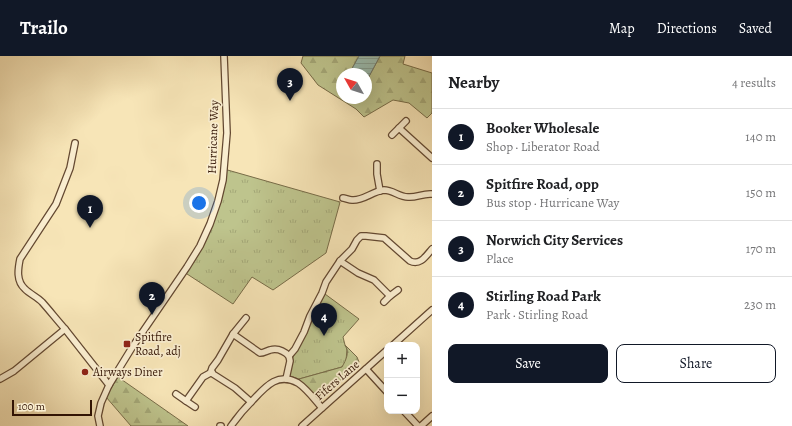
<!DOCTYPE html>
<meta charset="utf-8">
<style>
:root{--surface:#fff;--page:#f2f2f2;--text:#202124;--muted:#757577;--line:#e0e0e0;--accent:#111827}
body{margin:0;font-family:Alegreya,serif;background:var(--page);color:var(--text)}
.controls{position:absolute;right:12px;bottom:12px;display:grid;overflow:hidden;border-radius:8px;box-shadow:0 4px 16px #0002}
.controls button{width:36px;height:36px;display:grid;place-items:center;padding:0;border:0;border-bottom:1px solid var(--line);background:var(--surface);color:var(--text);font:20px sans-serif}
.compass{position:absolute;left:336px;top:12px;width:36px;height:36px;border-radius:50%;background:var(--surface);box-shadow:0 4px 16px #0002;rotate:309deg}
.scale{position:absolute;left:12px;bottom:10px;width:80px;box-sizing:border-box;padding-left:4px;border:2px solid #321404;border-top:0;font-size:11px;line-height:14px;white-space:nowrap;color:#321404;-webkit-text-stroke:3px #faeed0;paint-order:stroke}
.you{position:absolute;left:199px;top:147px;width:14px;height:14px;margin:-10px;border:3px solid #fff;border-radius:50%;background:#1a73e8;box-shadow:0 0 0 6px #1a73e833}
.badge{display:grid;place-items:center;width:26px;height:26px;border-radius:50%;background:var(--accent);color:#fff;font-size:13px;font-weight:700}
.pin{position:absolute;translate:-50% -33px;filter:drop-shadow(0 1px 2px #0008)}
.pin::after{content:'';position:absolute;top:21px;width:14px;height:12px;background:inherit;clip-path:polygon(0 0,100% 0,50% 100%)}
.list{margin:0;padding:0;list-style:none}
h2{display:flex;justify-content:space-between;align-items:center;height:52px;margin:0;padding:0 16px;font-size:17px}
h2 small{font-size:13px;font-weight:400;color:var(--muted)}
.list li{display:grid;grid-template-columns:26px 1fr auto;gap:12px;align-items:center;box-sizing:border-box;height:56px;padding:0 16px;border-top:1px solid var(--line)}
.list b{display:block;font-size:15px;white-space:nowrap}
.list p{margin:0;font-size:13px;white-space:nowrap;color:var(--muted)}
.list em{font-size:13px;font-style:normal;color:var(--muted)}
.actions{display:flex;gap:8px;padding:12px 16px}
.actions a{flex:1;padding:9px 0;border:1px solid var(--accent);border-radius:8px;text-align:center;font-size:14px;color:var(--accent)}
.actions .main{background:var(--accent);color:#fff}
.map{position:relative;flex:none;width:432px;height:370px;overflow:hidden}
header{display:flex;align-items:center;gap:24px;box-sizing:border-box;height:56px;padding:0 20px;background:var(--accent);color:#fff}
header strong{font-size:19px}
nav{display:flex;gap:22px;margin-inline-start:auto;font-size:14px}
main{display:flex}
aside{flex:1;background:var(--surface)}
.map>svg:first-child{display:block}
.grass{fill:url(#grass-tufts);stroke:#786c48}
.forest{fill:url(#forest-firs);stroke:#786c48}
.water{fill:url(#water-rules);stroke:#727b6c}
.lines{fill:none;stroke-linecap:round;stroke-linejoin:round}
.minor-casing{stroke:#634831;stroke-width:8}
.minor{stroke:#faeed0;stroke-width:5.5}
.poi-dot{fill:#8f2418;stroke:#faeed0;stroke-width:1.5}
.labels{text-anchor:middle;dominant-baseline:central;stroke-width:3.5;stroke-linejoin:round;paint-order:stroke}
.street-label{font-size:12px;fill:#321404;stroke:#faeed0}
.poi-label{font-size:12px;fill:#321404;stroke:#faeed0;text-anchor:start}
</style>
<header>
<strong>Trailo</strong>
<nav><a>Map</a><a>Directions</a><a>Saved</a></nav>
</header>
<main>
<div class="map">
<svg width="432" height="370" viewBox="0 0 432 370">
<defs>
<pattern id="grass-tufts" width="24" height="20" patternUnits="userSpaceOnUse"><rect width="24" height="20" fill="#bec48d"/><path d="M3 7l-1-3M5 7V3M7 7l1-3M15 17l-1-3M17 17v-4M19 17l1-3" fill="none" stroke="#a4a878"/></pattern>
<pattern id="forest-firs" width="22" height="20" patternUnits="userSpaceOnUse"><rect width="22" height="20" fill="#bec48d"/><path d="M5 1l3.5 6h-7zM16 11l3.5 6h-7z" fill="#a4a878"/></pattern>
<pattern id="water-rules" width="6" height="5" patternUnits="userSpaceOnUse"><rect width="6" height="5" fill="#9dbfb2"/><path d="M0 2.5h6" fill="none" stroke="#88a397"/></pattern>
</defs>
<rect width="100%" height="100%" fill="#f7e5b7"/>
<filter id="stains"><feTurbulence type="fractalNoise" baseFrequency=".005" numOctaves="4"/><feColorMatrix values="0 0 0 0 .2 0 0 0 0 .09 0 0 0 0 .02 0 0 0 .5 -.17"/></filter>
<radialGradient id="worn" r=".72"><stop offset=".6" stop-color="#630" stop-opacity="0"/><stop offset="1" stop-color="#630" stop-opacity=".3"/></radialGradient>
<!-- grass -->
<g class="grass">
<path d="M224 113 340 146 339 150 326 197 273 234 252 221 233 248 184 216 210 168Z"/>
<path d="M325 238 359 263 343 281 345 289 347 293 346 305 342 311 299 323 290 320 289 317 293 301 305 278 312 262Z"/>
</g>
<!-- forest -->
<g class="forest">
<path d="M303 0H359L349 18H342V42H366V26L380 0H405L403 8 432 17V57L427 62 409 47 393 44 364 61 356 53 318 29 301 7Z"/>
<path d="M345 289 357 301 359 306 356 310 325 338C313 342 307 331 299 323L342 311C346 304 350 296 345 289Z"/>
<path d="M118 321 188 370H131L106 341Z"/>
</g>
<!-- water -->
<path class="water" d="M359 0H380L366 26V18H349Z"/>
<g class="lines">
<defs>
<g id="minor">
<path d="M399 72 406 65"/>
<path d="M392 79 399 72 432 102"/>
<path d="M377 108V118L380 135"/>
<path d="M343 142C345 142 349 144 352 144 363 145 373 135 384 134 393 134 399 141 408 141 416 142 423 137 432 138"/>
<path d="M340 205 358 217 374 224 390 240 398 234"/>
<path d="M384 246 390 240"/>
<path d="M246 262 233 278 218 304 212 312 211 315 213 318 235 332 251 346"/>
<path d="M65 273 109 329"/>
<path d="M233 278 260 297C264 297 266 295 270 294 277 292 284 295 289 300"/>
<path d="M393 289 432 254"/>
<path d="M366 313 387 336"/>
<path d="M0 323 14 315 65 273C57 264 50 255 42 246 37 241 30 238 25 233 16 225 18 213 20 203L56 148 70 112 75 87"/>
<path d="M286 323 290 305 289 300 295 293 304 276 310 260 322 237 326 226 340 205 352 193 357 184 361 180H366L384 182 410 205C420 210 426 200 432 193"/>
<path d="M176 338 186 345 203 321 212 316"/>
<path d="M186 345 195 351"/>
<path d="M404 355 418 370"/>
<path d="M100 370 98 360 101 347 109 329 133 290 187 211 200 190 210 168 218 145 223 124 227 77 224 0"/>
<path d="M220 370H221"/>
<path d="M231 370C238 360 245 352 253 344 266 330 278 316 298 327 307 333 315 344 322 352"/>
<path d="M302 370 387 294"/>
<path d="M421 370 432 360"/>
</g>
</defs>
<!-- minor casing -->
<use href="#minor" class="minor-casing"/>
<!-- minor -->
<use href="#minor" class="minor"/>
</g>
<!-- markers -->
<g class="poi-dot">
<rect x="123" y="284" width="8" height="8" rx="2"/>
<circle cx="85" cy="316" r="4"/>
</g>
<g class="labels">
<!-- street labels -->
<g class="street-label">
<text transform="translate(213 81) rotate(-88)">Hurricane Way</text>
<text transform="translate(337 324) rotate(-41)">Fifers Lane</text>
</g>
<!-- poi labels -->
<g class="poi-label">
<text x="135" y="281">Spitfire<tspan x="135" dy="14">Road, adj</tspan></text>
<text x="93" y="316">Airways Diner</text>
</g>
</g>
<rect width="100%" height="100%" filter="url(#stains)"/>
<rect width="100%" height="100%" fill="url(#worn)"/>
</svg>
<div class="controls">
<button>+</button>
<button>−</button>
</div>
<svg class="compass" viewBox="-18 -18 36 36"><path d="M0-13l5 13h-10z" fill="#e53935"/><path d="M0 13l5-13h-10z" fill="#757577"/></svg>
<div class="scale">100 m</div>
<div class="you"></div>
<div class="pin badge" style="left:90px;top:172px">1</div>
<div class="pin badge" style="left:152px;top:259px">2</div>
<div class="pin badge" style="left:290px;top:45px">3</div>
<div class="pin badge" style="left:324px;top:280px">4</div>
</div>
<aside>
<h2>Nearby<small>4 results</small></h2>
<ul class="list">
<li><span class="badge">1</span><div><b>Booker Wholesale</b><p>Shop · Liberator Road</p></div><em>140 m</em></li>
<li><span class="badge">2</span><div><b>Spitfire Road, opp</b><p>Bus stop · Hurricane Way</p></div><em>150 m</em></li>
<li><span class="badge">3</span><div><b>Norwich City Services</b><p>Place</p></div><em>170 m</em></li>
<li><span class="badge">4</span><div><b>Stirling Road Park</b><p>Park · Stirling Road</p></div><em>230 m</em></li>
</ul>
<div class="actions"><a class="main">Save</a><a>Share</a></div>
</aside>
</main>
